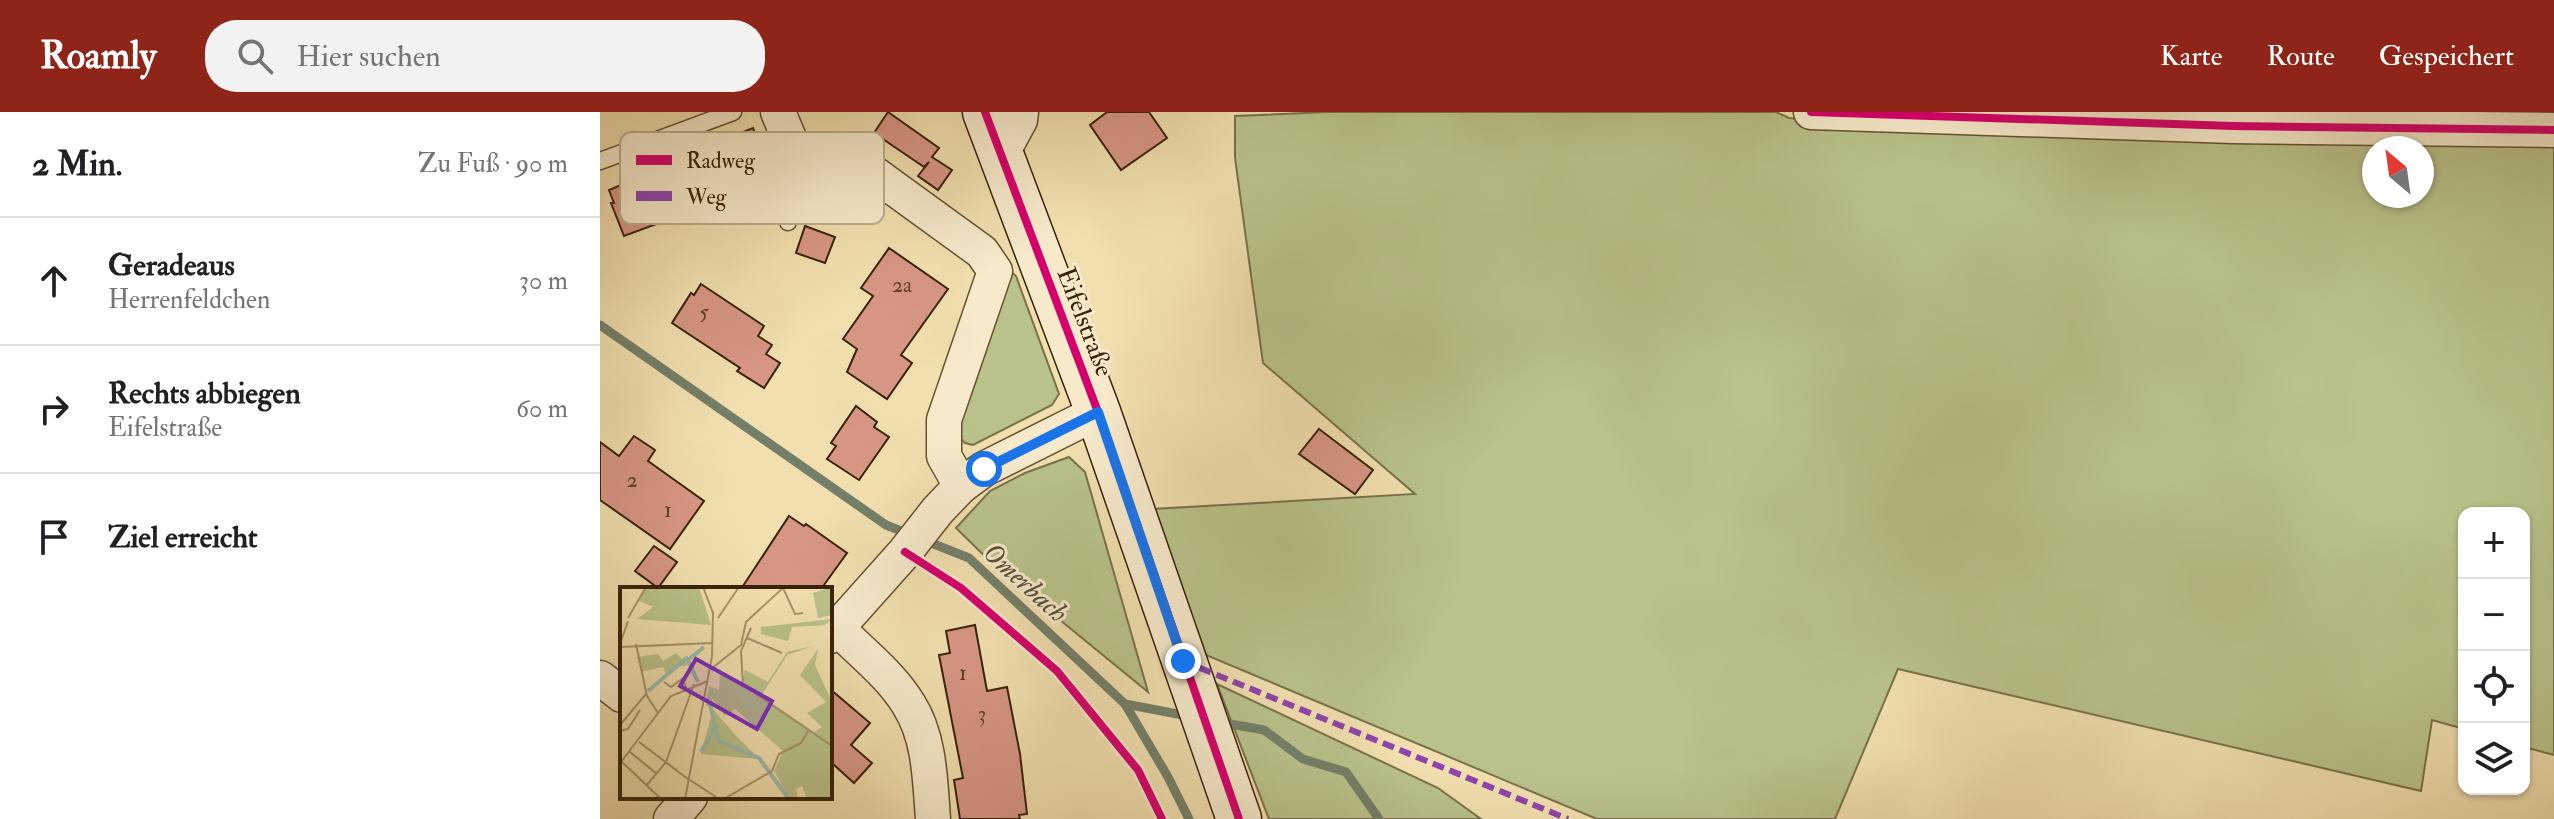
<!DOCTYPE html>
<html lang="de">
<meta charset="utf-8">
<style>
:root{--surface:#fff;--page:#f2f2f2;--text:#202124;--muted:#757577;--line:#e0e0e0;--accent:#8f2418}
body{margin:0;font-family:"IM FELL Double Pica",serif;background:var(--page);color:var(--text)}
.controls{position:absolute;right:24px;bottom:24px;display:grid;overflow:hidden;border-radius:16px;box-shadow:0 2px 6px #0004}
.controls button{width:72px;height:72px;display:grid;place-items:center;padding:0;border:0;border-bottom:2px solid var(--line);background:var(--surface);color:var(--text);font:40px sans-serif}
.compass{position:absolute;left:1762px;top:24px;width:72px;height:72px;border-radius:50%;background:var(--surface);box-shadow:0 2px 6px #0004;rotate:331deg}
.stop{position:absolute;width:24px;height:24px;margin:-18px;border:6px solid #1a73e8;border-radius:50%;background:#fff}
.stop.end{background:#1a73e8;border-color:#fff;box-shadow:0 2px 8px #0008}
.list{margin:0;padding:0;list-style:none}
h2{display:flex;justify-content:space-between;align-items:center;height:104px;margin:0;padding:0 32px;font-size:34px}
h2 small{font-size:26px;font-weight:400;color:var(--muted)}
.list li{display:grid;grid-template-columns:52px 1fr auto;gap:24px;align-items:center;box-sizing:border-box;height:128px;padding:0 32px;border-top:2px solid var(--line)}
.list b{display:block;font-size:30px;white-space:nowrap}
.list p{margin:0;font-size:26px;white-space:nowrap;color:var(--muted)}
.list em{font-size:26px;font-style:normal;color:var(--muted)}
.icon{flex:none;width:44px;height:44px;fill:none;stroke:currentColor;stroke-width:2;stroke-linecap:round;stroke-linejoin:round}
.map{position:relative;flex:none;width:1954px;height:707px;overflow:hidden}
header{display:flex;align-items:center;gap:48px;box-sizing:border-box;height:112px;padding:0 40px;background:var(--accent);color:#fff}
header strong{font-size:38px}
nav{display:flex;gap:44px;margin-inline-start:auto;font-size:28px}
.search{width:560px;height:72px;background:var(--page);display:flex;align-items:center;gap:20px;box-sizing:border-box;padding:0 28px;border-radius:32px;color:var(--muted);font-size:30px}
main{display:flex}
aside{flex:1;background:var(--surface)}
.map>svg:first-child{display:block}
.green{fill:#b9c28b;stroke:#797249;stroke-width:2;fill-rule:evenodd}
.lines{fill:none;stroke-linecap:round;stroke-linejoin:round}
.stream{stroke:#747f69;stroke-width:9}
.building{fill:#d79684;stroke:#392207;stroke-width:2}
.lane-casing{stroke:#675131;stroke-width:19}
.street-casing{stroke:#675131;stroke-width:37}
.secondary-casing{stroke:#392207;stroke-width:47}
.lane{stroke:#f6eacb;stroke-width:16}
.street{stroke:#f6eacb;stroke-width:34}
.secondary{stroke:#f6eacb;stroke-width:44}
.quiet{stroke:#8e44ad;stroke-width:6;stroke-dasharray:12 6;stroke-linecap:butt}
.cycleway-casing{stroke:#f6eacb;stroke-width:13}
.cycleway{stroke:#d6006c;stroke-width:8}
.route{stroke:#1a73e8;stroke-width:10}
.labels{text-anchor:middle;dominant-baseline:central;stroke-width:6;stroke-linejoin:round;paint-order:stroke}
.number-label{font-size:22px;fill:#603f26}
.street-label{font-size:26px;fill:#392207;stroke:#f6eacb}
.water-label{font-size:28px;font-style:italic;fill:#565038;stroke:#f6eacb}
.inset-river{fill:none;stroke:#9bbdab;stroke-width:4}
.inset-road{fill:none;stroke:#a7936c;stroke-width:2}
.view{fill:#7b2cbf;fill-opacity:0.15;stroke:#7b2cbf;stroke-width:4}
.inset-edge{fill:none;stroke:#392207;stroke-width:4}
.key{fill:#f6eacb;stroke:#bdae90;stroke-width:2}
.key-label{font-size:22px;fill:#392207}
</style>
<header>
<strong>Roamly</strong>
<div class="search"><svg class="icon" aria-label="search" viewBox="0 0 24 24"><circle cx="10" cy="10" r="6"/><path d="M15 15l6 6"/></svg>Hier suchen</div>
<nav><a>Karte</a><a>Route</a><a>Gespeichert</a></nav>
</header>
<main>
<aside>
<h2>2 Min.<small>Zu Fuß · 90 m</small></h2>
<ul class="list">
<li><svg class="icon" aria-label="ahead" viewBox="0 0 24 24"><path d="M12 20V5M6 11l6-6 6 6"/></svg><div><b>Geradeaus</b><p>Herrenfeldchen</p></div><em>30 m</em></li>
<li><svg class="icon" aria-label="right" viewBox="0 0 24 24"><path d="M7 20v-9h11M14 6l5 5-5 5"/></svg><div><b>Rechts abbiegen</b><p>Eifelstraße</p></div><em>60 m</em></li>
<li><svg class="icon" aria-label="arrive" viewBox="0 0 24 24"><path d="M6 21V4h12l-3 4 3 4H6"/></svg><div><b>Ziel erreicht</b></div></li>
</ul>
</aside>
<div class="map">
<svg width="1954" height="707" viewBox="0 0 1954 707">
<rect width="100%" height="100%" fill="#f1dfaf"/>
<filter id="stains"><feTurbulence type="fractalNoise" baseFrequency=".0025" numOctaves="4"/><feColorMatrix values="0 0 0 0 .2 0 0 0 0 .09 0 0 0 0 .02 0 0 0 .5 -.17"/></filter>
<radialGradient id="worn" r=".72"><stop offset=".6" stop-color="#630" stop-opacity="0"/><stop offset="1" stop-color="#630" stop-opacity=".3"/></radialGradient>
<!-- green -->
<g class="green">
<path d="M727 0H1176L1189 6 1215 8 1954 31V643L1924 635V401H1864V617L1832 608 1821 679 1298 557 1235 707H997L606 543 552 397 815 382 663 251 635 46V4ZM1774 36H1822V84H1774Z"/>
<path d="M409 158 416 164 459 282 452 293 373 333 365 331 358 324 360 314 404 165Z"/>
<path d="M469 345 485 360 548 580 399 458 356 416 390 379 425 361Z"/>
<path d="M617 572 838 676 881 707H669Z"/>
</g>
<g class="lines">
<!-- stream -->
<g class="stream">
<path d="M0 213 286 413 369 446 525 592 588 604"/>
<path d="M525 592 568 665 589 707"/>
<path d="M619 610 664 618 703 647 746 660 779 707"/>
</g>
</g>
<!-- building -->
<g class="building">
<path d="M288 0 339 36 332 45 352 58 338 78 318 64 329 50 324 55 274 21Z"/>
<path d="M507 0H549L567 26 521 58 490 13Z"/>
<path d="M153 16 158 29 161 27 173 61 98 90 99 93 61 107 62 110 24 124 11 91H14L9 78 80 48V45Z"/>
<path d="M205 114 235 125 225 151 196 141Z"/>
<path d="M289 136 348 177 301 243 312 251 287 287 247 260 257 237 243 227 273 184 261 176Z"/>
<path d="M101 172 164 214 158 224 172 233 166 242 180 251 164 276 137 259 140 256 72 211 91 181 94 183Z"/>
<path d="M256 294 277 310 274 315 289 325 259 368 227 347 236 334 231 331Z"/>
<path d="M719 317 773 358 755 382 699 342Z"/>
<path d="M34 324 55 338 48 349 104 389 70 437 0 388V330L19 344Z"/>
<path d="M189 404 204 414 206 412 247 441 221 477H141Z"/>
<path d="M54 434 77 450 58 476 35 459Z"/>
<path d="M375 513 387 579 407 575 420 642 427 702 419 703 420 707H360L354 668 363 666 339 543 350 541 346 519Z"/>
<path d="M230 577 270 611 251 633 272 651 254 671 234 653 230 658Z"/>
</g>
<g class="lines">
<defs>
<g id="lane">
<path d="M0 49 133 0"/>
<path d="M188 110 201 55"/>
</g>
<g id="street">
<path d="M178 0 201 55 226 59 251 54 276 63 382 140 395 159 344 308V344L361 374"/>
<path d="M1211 0 1633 14 1954 18"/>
<path d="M401 43 420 8 421 0"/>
<path d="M237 516C261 540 292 564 309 593 330 626 330 669 333 707"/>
<path d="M230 524 305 440 338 398 361 374 384 357 498 300"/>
<path d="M0 566 22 583"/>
<path d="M71 707 90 685"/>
</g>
<path id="secondary" d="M385 0 498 300 639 707"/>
</defs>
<!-- lane casing -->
<use href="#lane" class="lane-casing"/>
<!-- street casing -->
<use href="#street" class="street-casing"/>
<!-- secondary casing -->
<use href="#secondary" class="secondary-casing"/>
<!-- lane -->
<use href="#lane" class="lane"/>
<!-- street -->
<use href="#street" class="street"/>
<!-- secondary -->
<use href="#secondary" class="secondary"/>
<!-- quiet -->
<path class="quiet" d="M583 549 968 707"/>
<defs>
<g id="cycleway">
<path d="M385 0 498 300 639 707"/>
<path d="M1211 0 1633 14 1954 18"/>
<path d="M305 440 361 476 457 559 538 658 562 707"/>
</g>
</defs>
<!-- cycleway casing -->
<use href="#cycleway" class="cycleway-casing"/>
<!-- cycleway -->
<use href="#cycleway" class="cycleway"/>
</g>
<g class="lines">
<!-- route -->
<path class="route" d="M384 357 498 300 583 549"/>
</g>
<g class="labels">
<!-- number labels -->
<g class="number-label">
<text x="302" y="173">2a</text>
<text x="104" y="200">5</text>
<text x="32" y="368">2</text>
<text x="68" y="398">1</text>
<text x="363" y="561">1</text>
<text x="382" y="602">3</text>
</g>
<!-- street labels -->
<g class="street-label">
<text transform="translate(485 210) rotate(69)">Eifelstraße</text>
</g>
<!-- water labels -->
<g class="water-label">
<text transform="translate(425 471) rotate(42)">Omerbach</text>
</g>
</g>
<!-- overview -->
<g transform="translate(20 475)">
<rect width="212" height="212" fill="#f1dfaf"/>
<path d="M27 0H79L91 38 17 32 33 20 17 13ZM212 0V28L198 31 193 6ZM212 32 205 38 172 40 168 54 141 47V40ZM193 59 167 68 141 109 194 145 202 140 187 126 206 115 180 88 198 62 195 78 212 115V212H187L182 199 176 202 178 212H170L154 184 163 164 115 122 105 129 91 110 95 120 86 119 89 99 99 103 100 86 122 97 125 83 148 95 167 65ZM56 66 69 78 57 80 47 90 43 80 21 85 17 70 38 67 43 74ZM93 122 116 149 151 183 138 172 81 167Z" fill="#b9c28b"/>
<path class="inset-river" d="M78 95 68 73 84 60M28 104 68 70M88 110 99 154 139 171 169 212M81 165 95 140"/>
<path class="inset-road" d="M163 1 175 27 183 26M8 31 26 0M98 31 119 0M131 41 121 64 123 98 212 159M127 51 162 66M0 57 8 34M16 57 27 109 38 126M0 60 93 56M91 82 121 58 126 35 164 0M44 95 51 100 62 92 66 100M0 138 26 107M0 144 8 142 20 123M19 155 68 192M10 165 37 187M1 174 41 212M1 175 51 109 88 94M70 193 99 212M26 199 46 175 74 97M65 212 92 69 93 26 83 0M104 212 152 184 159 167 181 156 188 144"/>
<path class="view" d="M76 72 152 114 137 142 60 99Z"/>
<rect width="212" height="212" class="inset-edge"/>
</g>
<!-- legend -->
<rect x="20" y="20" width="264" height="92" rx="12" class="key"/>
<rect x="36" y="43" width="36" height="10" fill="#d6006c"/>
<rect x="36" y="79" width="36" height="10" fill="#8e44ad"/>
<g class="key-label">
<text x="86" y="56">Radweg</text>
<text x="86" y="92">Weg</text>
</g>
<rect width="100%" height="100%" filter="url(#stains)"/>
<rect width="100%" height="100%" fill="url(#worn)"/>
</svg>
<div class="controls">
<button>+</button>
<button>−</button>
<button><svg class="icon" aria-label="locate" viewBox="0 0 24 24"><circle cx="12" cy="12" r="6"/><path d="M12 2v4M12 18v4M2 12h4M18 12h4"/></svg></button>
<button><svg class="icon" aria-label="layers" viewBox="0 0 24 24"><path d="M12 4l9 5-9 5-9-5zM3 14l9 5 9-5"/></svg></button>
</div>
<svg class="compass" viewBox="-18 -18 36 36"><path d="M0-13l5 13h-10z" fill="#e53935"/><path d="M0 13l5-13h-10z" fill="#757577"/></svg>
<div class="stop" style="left:384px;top:357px"></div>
<div class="stop end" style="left:583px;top:549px"></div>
</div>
</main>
